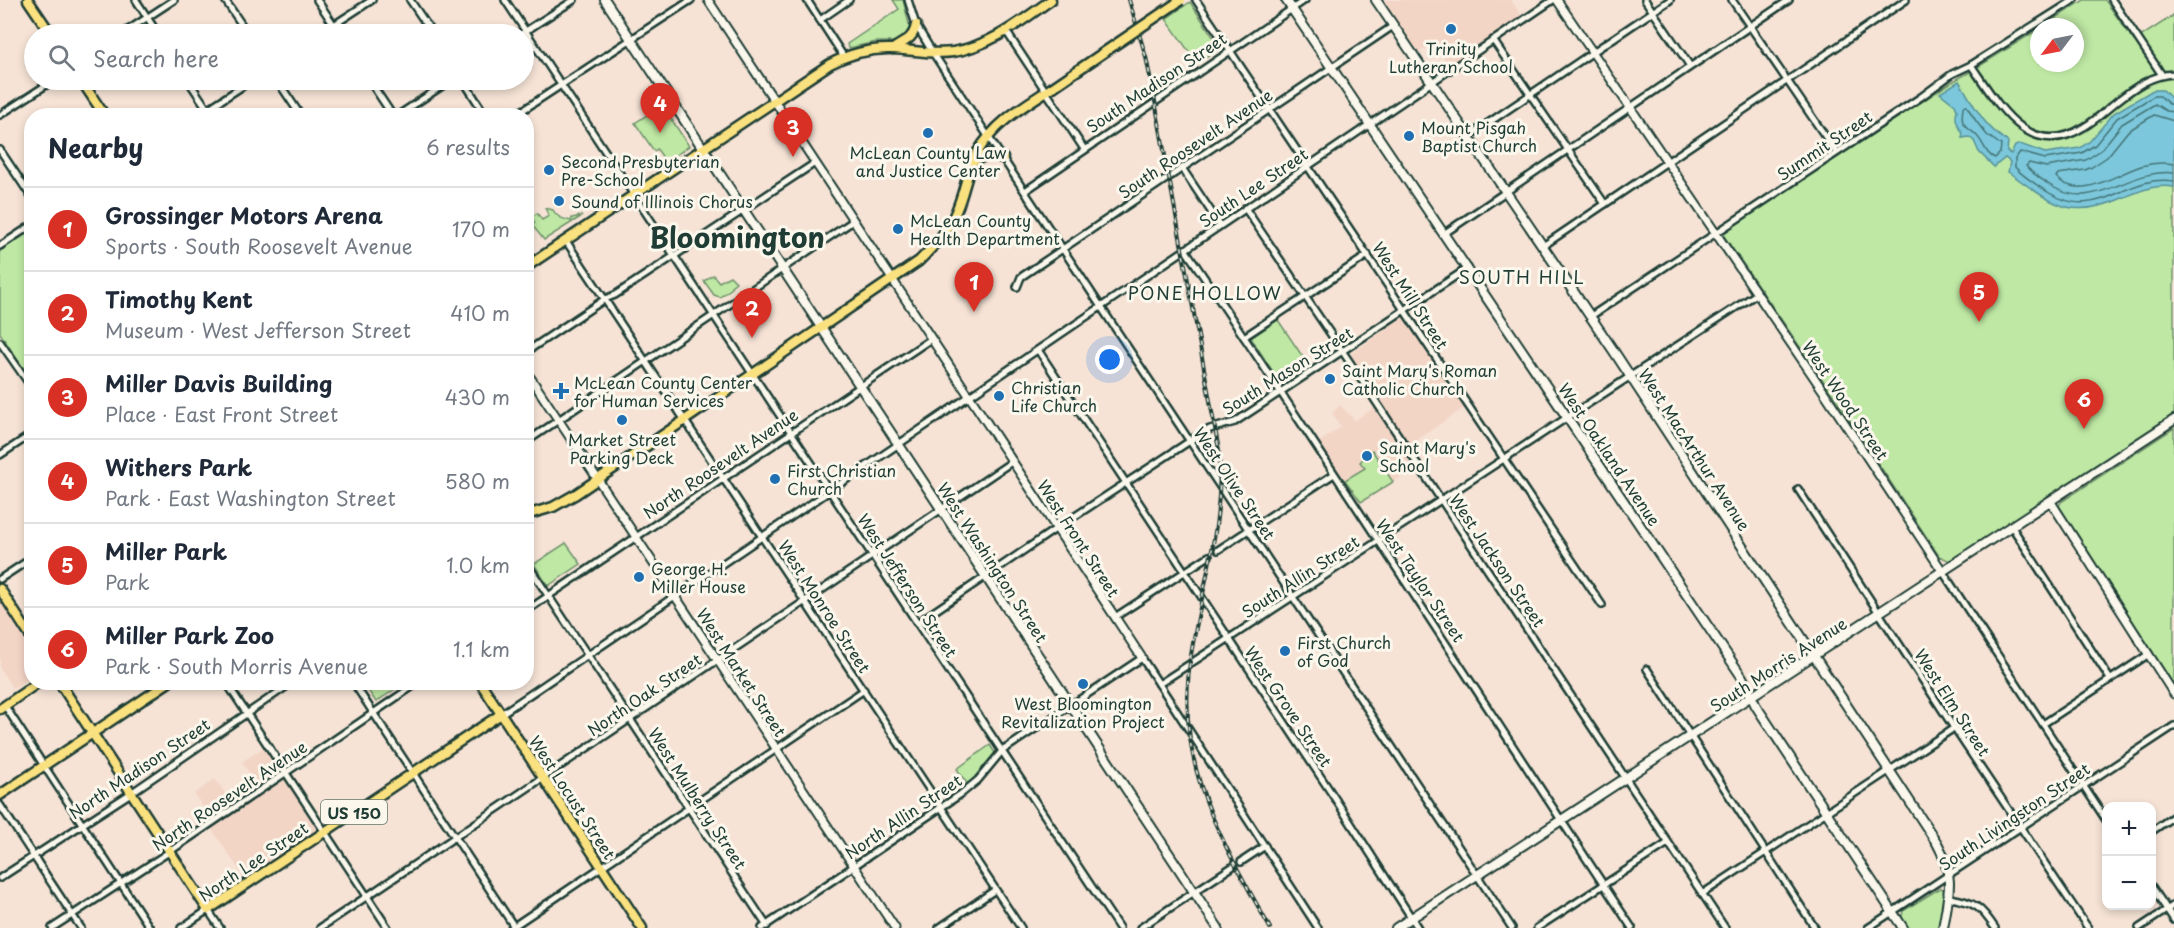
<!DOCTYPE html>
<meta charset="utf-8">
<style>
:root{--surface:#fff;--page:#f2f2f3;--text:#1f2937;--muted:#747a83;--line:#e0e1e3;--accent:#d93025}
body{margin:0;font-family:"Playpen Sans",sans-serif;background:var(--page);color:var(--text)}
.controls{position:absolute;right:18px;bottom:18px;display:grid;overflow:hidden;border-radius:12px;box-shadow:0 3px 9px #0003}
.controls button{width:54px;height:54px;display:grid;place-items:center;padding:0;border:0;border-bottom:2px solid var(--line);background:var(--surface);color:var(--text);font:30px sans-serif}
.compass{position:absolute;left:2030px;top:18px;width:54px;height:54px;border-radius:50%;background:var(--surface);box-shadow:0 3px 9px #0003;rotate:238deg}
.you{position:absolute;left:1110px;top:360px;width:21px;height:21px;margin:-15px;border:4px solid #fff;border-radius:50%;background:#1a73e8;box-shadow:0 0 0 9px #1a73e833}
.badge{display:grid;place-items:center;width:39px;height:39px;border-radius:50%;background:var(--accent);color:#fff;font-size:20px;font-weight:700}
.pin{position:absolute;translate:-50% -50px;filter:drop-shadow(0 2px 3px #0008)}
.pin::after{content:'';position:absolute;top:32px;width:21px;height:18px;background:inherit;clip-path:polygon(0 0,100% 0,50% 100%)}
.list{margin:0;padding:0;list-style:none}
h2{display:flex;justify-content:space-between;align-items:center;height:78px;margin:0;padding:0 24px;font-size:26px}
h2 small{font-size:20px;font-weight:400;color:var(--muted)}
.list li{display:grid;grid-template-columns:39px 1fr auto;gap:18px;align-items:center;box-sizing:border-box;height:84px;padding:0 24px;border-top:2px solid var(--line)}
.list b{display:block;font-size:22px;white-space:nowrap}
.list p{margin:0;font-size:20px;white-space:nowrap;color:var(--muted)}
.list em{font-size:20px;font-style:normal;color:var(--muted)}
.icon{flex:none;width:33px;height:33px;fill:none;stroke:currentColor;stroke-width:2;stroke-linecap:round;stroke-linejoin:round}
.map{position:relative;flex:none;width:2174px;height:928px;overflow:hidden}
.search{position:absolute;background:var(--surface);box-shadow:0 3px 9px #0003;left:24px;top:24px;width:510px;height:66px;display:flex;align-items:center;gap:15px;box-sizing:border-box;padding:0 21px;border-radius:33px;color:var(--muted);font-size:22px}
.panel{position:absolute;background:var(--surface);box-shadow:0 3px 9px #0003;left:24px;top:108px;width:510px;height:582px;border-radius:24px}
.map>svg:first-child{display:block}
.built{fill:#f3d5c6}
.green{fill:#bfe8a4;stroke:#6f926c;stroke-width:1.5}
.water{fill:#7bc7db;stroke:#569098;stroke-width:1.5}
.lines{fill:none;stroke-linecap:round;stroke-linejoin:round}
.shore{stroke:#447477;stroke-width:1.5}
.minor-casing{stroke:#1f3d34;stroke-width:10}
.tertiary-casing{stroke:#1f3d34;stroke-width:11}
.secondary-casing{stroke:#1f3d34;stroke-width:12}
.primary-casing{stroke:#1f3d34;stroke-width:13}
.minor{stroke:#fbf7ec;stroke-width:5}
.tertiary{stroke:#fbf7ec;stroke-width:7}
.secondary{stroke:#fbf7ec;stroke-width:8}
.primary{stroke:#fae180;stroke-width:8}
.rail-casing{stroke:#1f3d34;stroke-width:4}
.rail{stroke:#fbf7ec;stroke-width:1.5;stroke-dasharray:4.5;stroke-linecap:butt}
.primary-bridge-casing{stroke:#1f3d34;stroke-width:13;stroke-linecap:butt}
.primary-bridge{stroke:#fae180;stroke-width:8}
.poi-dot{fill:#1f6fb2;stroke:#fbf7ec;stroke-width:2}
.labels{text-anchor:middle;dominant-baseline:central;stroke-width:6;stroke-linejoin:round;paint-order:stroke}
.shield{fill:#fbf7ec;stroke:#61756b;stroke-width:1.5}
.shield-label{font-size:15px;font-weight:bold;fill:#1f3d34}
.poi-label{font-size:16px;fill:#1f3d34;stroke:#fbf7ec;text-anchor:start}
.street-label{font-size:16px;fill:#1f3d34;stroke:#fbf7ec}
.neighbourhood-label{font-size:18px;letter-spacing:1.5px;fill:#1f3d34;stroke:#fbf7ec}
.town-label{font-size:28px;font-weight:bold;fill:#1f3d34;stroke:#fbf7ec}
</style>
<div class="map">
<svg width="2174" height="928" viewBox="0 0 2174 928">
<rect width="100%" height="100%" fill="#f6e3d6"/>
<filter id="ink" filterUnits="userSpaceOnUse"><feTurbulence type="fractalNoise" baseFrequency=".0167" numOctaves="2"/><feDisplacementMap in="SourceGraphic" scale="12" xChannelSelector="R" yChannelSelector="G"/><feConvolveMatrix kernelMatrix="1 2 1 2 8 2 1 2 1" color-interpolation-filters="sRGB"/></filter>
<g filter="url(#ink)">
<!-- built -->
<g class="built">
<path d="M1381 0H1511L1522 16 1449 65 1434 43 1417 54Z"/>
<path d="M1403 317 1464 408 1409 445 1349 355Z"/>
<path d="M1340 405 1355 420 1375 407 1416 468 1358 504 1318 443 1341 427 1332 413Z"/>
<path d="M0 598 31 649V677L13 689 0 669Z"/>
<path d="M264 747 317 829 245 879 211 828 215 825 194 794 215 779 237 810 262 793 242 762Z"/>
</g>
<!-- green -->
<g class="green">
<path d="M893 0H903L910 28 909 34 899 42H876L849 48 847 44 899 9Z"/>
<path d="M2084 0H2105L2134 41 2174 15V414L1950 561 1939 556 1842 408 1724 236 1725 231 1950 83 1970 72 2039 29V63H2075V27H2042Z"/>
<path d="M1190 2 1220 47 1197 63 1166 19Z"/>
<path d="M662 105 689 146 666 162 657 149 654 151 635 123Z"/>
<path d="M545 208 553 210C557 218 563 219 571 221L572 218 582 216 544 240 532 225 535 223 531 217 537 213 542 220 549 216Z"/>
<path d="M31 230V381L0 333V251Z"/>
<path d="M713 275 719 282 730 276 736 282 731 286 732 288 720 297 714 295 704 281Z"/>
<path d="M1278 320 1309 366 1281 384 1251 338Z"/>
<path d="M2174 428V685L2059 506 2061 502Z"/>
<path d="M1372 450 1393 482 1361 502 1345 480 1365 468 1360 462Z"/>
<path d="M566 543 581 564 548 586 534 564Z"/>
<path d="M363 683H404L376 702Z"/>
<path d="M990 745 995 753 968 785 957 769Z"/>
<path d="M1940 888 1944 890 1945 894 1939 928H1908L1902 917 1903 911Z"/>
</g>
<!-- water -->
<path class="water" d="M1959 81C1975 106 1982 125 2008 142L2007 152 2011 154 2015 146 2020 144 2045 153 2080 148 2090 141 2114 113 2153 90H2163L2174 101V187C2155 184 2142 190 2125 197 2069 222 2054 204 2008 172L2010 162 2005 158 1994 167 1979 152 1974 141 1969 137 1962 138 1963 134C1958 125 1954 120 1957 110L1955 105 1940 93Z"/>
<g class="lines">
<!-- shore -->
<g class="shore">
<path d="M1966 105 1976 121 1987 135 2001 145 2000 153 1995 158C1985 154 1984 143 1977 136 1972 130 1966 129 1963 122 1961 117 1963 112 1963 107Z"/>
<path d="M2174 105 2169 104 2160 96H2154L2117 118 2095 145 2082 153 2045 159 2020 152 2015 159V167C2021 175 2032 181 2040 187 2099 229 2121 173 2174 181"/>
<path d="M2174 112 2166 111 2155 104 2122 124 2101 150 2086 160 2046 167 2029 163 2026 166C2031 173 2041 178 2048 184 2094 216 2127 167 2174 173"/>
<path d="M2174 121 2154 115 2128 131 2107 157 2092 167 2085 170 2058 174 2056 177C2079 202 2116 174 2141 166 2152 163 2162 162 2174 164"/>
</g>
<defs>
<g id="minor">
<path d="M136 0 158 34"/>
<path d="M225 0 248 34"/>
<path d="M317 0 340 34"/>
<path d="M410 0 433 34"/>
<path d="M505 0 1119 928"/>
<path d="M807 0 844 57"/>
<path d="M908 0 916 25 933 53 1512 928"/>
<path d="M1196 0 1602 605"/>
<path d="M1645 0 1690 66"/>
<path d="M1732 0 1836 152"/>
<path d="M2112 0 2162 75"/>
<path d="M820 20 849 0"/>
<path d="M1006 31 1084 149"/>
<path d="M122 34 174 0"/>
<path d="M320 34 372 0"/>
<path d="M521 34 574 0"/>
<path d="M1493 40 1605 204"/>
<path d="M1971 65C1998 104 2029 162 2084 127 2096 120 2106 110 2117 101 2135 87 2151 75 2174 74"/>
<path d="M188 80 212 116"/>
<path d="M277 80 301 116"/>
<path d="M369 80 393 116"/>
<path d="M463 80 486 116"/>
<path d="M0 115 54 80"/>
<path d="M197 116 252 80"/>
<path d="M397 116 451 80"/>
<path d="M514 116 691 0"/>
<path d="M1469 136 1670 0"/>
<path d="M0 150 32 198"/>
<path d="M1182 168 1220 225"/>
<path d="M1025 191 1305 0"/>
<path d="M1245 208 1349 361 1725 928"/>
<path d="M1445 233 1789 0"/>
<path d="M566 241 1021 928"/>
<path d="M0 246 32 225"/>
<path d="M1543 246 1906 0"/>
<path d="M1185 249C1337 474 1483 702 1632 928"/>
<path d="M1017 287 1021 277 1393 26"/>
<path d="M1591 316 1921 97 1952 74 1971 65 2074 0"/>
<path d="M1244 337 1368 255"/>
<path d="M0 342 32 388"/>
<path d="M1038 350 1334 797 1418 928"/>
<path d="M526 352 605 299 615 295 815 163"/>
<path d="M526 442 853 221"/>
<path d="M0 455 32 434"/>
<path d="M1798 489 1954 728 2088 928"/>
<path d="M2012 527 2110 679"/>
<path d="M1218 550 1334 474"/>
<path d="M526 562 767 926"/>
<path d="M1943 572 2106 820"/>
<path d="M0 579 32 558"/>
<path d="M526 611 931 339"/>
<path d="M1115 617 1209 556"/>
<path d="M917 623 1057 528 1199 435 1210 429 1235 422 1468 268"/>
<path d="M1647 669 1815 928"/>
<path d="M226 682 388 928"/>
<path d="M353 682 515 928"/>
<path d="M1159 684 1758 293"/>
<path d="M5 706 150 928"/>
<path d="M501 714 1553 0"/>
<path d="M2043 724 2149 654"/>
<path d="M0 805 81 928"/>
<path d="M2152 831 2174 816"/>
<path d="M1241 862 1265 846"/>
<path d="M0 878 131 793 293 682"/>
<path d="M2152 887 2174 920"/>
<path d="M1702 894 1954 728"/>
<path d="M1950 898C1975 902 1981 907 1995 928"/>
<path d="M52 928 169 852 419 682"/>
<path d="M181 928 208 910 220 928"/>
<path d="M320 928 1013 461"/>
<path d="M511 928 864 690"/>
<path d="M762 928 961 794 978 780 1002 751 1142 658 1318 928"/>
<path d="M939 928 995 890"/>
<path d="M1140 928 1232 867"/>
<path d="M1537 928 1668 843"/>
<path d="M1868 928 2174 726"/>
<path d="M2139 928 2174 905"/>
</g>
<g id="tertiary">
<path d="M708 0 1142 658"/>
<path d="M1557 0 1826 395 1943 572"/>
<path d="M526 371 895 928"/>
<path d="M2051 502 2174 694"/>
</g>
<g id="secondary">
<path d="M605 0 1218 928"/>
<path d="M1286 0 1742 677 1756 706 1903 928"/>
<path d="M1376 0 1613 350 1937 843C1955 875 1949 894 1943 928"/>
<path d="M1396 928 2174 420"/>
</g>
<g id="primary">
<path d="M28 0 51 34"/>
<path d="M893 49C904 41 913 40 916 25"/>
<path d="M81 80 105 116"/>
<path d="M973 161 989 154 1003 158"/>
<path d="M526 267 830 64C849 54 871 48 893 49 913 50 932 55 953 52 991 46 1021 21 1051 0"/>
<path d="M526 515 553 507 576 494 919 261C935 245 949 230 957 209 965 190 967 170 977 153 995 122 1024 106 1053 87"/>
<path d="M0 589 32 639"/>
<path d="M59 682 208 910 501 714"/>
<path d="M480 682 642 928"/>
<path d="M0 709 39 682"/>
<path d="M0 795 169 682"/>
</g>
</defs>
<!-- minor casing -->
<use href="#minor" class="minor-casing"/>
<!-- tertiary casing -->
<use href="#tertiary" class="tertiary-casing"/>
<!-- secondary casing -->
<use href="#secondary" class="secondary-casing"/>
<!-- primary casing -->
<use href="#primary" class="primary-casing"/>
<!-- minor -->
<use href="#minor" class="minor"/>
<!-- tertiary -->
<use href="#tertiary" class="tertiary"/>
<!-- secondary -->
<use href="#secondary" class="secondary"/>
<!-- primary -->
<use href="#primary" class="primary"/>
<defs>
<path id="rail" d="M1129 0 1146 57 1155 101 1219 450C1224 523 1204 579 1192 649 1172 761 1218 834 1270 928"/>
</defs>
<!-- rail casing -->
<use href="#rail" class="rail-casing"/>
<!-- rail -->
<use href="#rail" class="rail"/>
<defs>
<path id="primary-bridge" d="M1053 87 1181 0"/>
</defs>
<!-- primary-bridge casing -->
<use href="#primary-bridge" class="primary-bridge-casing"/>
<!-- primary-bridge -->
<use href="#primary-bridge" class="primary-bridge"/>
</g>
</g>
<!-- markers -->
<g class="poi-dot">
<circle cx="1451" cy="29" r="6"/>
<circle cx="928" cy="133" r="6"/>
<circle cx="1409" cy="136" r="6"/>
<circle cx="549" cy="170" r="6"/>
<circle cx="559" cy="201" r="6"/>
<circle cx="898" cy="229" r="6"/>
<circle cx="1330" cy="379" r="6"/>
<path d="M558 382h6v6h6v6h-6v6h-6v-6h-6v-6h6z"/>
<circle cx="999" cy="396" r="6"/>
<circle cx="622" cy="420" r="6"/>
<circle cx="1367" cy="456" r="6"/>
<circle cx="775" cy="479" r="6"/>
<circle cx="639" cy="577" r="6"/>
<circle cx="1285" cy="651" r="6"/>
<circle cx="1083" cy="684" r="6"/>
</g>
<g class="labels">
<!-- shield labels -->
<rect class="shield" x="321" y="800" width="66" height="24" rx="4.5"/>
<g class="shield-label">
<text x="354" y="812">US 150</text>
</g>
<!-- poi labels -->
<g class="poi-label">
<text x="1451" y="48" text-anchor="middle">Trinity<tspan x="1451" dy="18">Lutheran School</tspan></text>
<text x="1421" y="127">Mount Pisgah<tspan x="1421" dy="18">Baptist Church</tspan></text>
<text x="928" y="152" text-anchor="middle">McLean County Law<tspan x="928" dy="18">and Justice Center</tspan></text>
<text x="561" y="161">Second Presbyterian<tspan x="561" dy="18">Pre-School</tspan></text>
<text x="571" y="201">Sound of Illinois Chorus</text>
<text x="910" y="220">McLean County<tspan x="910" dy="18">Health Department</tspan></text>
<text x="1342" y="370">Saint Mary's Roman<tspan x="1342" dy="18">Catholic Church</tspan></text>
<text x="574" y="382">McLean County Center<tspan x="574" dy="18">for Human Services</tspan></text>
<text x="1011" y="387">Christian<tspan x="1011" dy="18">Life Church</tspan></text>
<text x="622" y="439" text-anchor="middle">Market Street<tspan x="622" dy="18">Parking Deck</tspan></text>
<text x="1379" y="447">Saint Mary's<tspan x="1379" dy="18">School</tspan></text>
<text x="787" y="470">First Christian<tspan x="787" dy="18">Church</tspan></text>
<text x="651" y="568">George H.<tspan x="651" dy="18">Miller House</tspan></text>
<text x="1297" y="642">First Church<tspan x="1297" dy="18">of God</tspan></text>
<text x="1083" y="703" text-anchor="middle">West Bloomington<tspan x="1083" dy="18">Revitalization Project</tspan></text>
</g>
<!-- street labels -->
<g class="street-label">
<text transform="translate(1156 82) rotate(-34)">South Madison Street</text>
<text transform="translate(1195 143) rotate(-34)">South Roosevelt Avenue</text>
<text transform="translate(1824 145) rotate(-34)">Summit Street</text>
<text transform="translate(1253 187) rotate(-34)">South Lee Street</text>
<text transform="translate(1411 295) rotate(57)">West Mill Street</text>
<text transform="translate(1287 370) rotate(-32)">South Mason Street</text>
<text transform="translate(1846 400) rotate(56)">West Wood Street</text>
<text transform="translate(1695 449) rotate(57)">West MacArthur Avenue</text>
<text transform="translate(1610 454) rotate(56)">West Oakland Avenue</text>
<text transform="translate(720 463) rotate(-34)">North Roosevelt Avenue</text>
<text transform="translate(1235 483) rotate(56)">West Olive Street</text>
<text transform="translate(1079 538) rotate(57)">West Front Street</text>
<text transform="translate(1498 560) rotate(56)">West Jackson Street</text>
<text transform="translate(993 562) rotate(57)">West Washington Street</text>
<text transform="translate(1300 576) rotate(-33)">South Allin Street</text>
<text transform="translate(1421 580) rotate(56)">West Taylor Street</text>
<text transform="translate(908 585) rotate(57)">West Jefferson Street</text>
<text transform="translate(825 606) rotate(57)">West Monroe Street</text>
<text transform="translate(1778 664) rotate(-33)">South Morris Avenue</text>
<text transform="translate(742 672) rotate(57)">West Market Street</text>
<text transform="translate(644 694) rotate(-34)">North Oak Street</text>
<text transform="translate(1953 702) rotate(57)">West Elm Street</text>
<text transform="translate(1289 706) rotate(56)">West Grove Street</text>
<text transform="translate(139 768) rotate(-34)">North Madison Street</text>
<text transform="translate(229 795) rotate(-34)">North Roosevelt Avenue</text>
<text transform="translate(573 797) rotate(57)">West Locust Street</text>
<text transform="translate(698 798) rotate(57)">West Mulberry Street</text>
<text transform="translate(903 816) rotate(-34)">North Allin Street</text>
<text transform="translate(2014 816) rotate(-34)">South Livingston Street</text>
<text transform="translate(253 861) rotate(-34)">North Lee Street</text>
</g>
<!-- neighbourhood labels -->
<g class="neighbourhood-label">
<text x="1522" y="276">SOUTH HILL</text>
<text x="1205" y="292">PONE HOLLOW</text>
</g>
<!-- town labels -->
<g class="town-label">
<text x="737" y="236">Bloomington</text>
</g>
</g>
</svg>
<div class="controls">
<button>+</button>
<button>−</button>
</div>
<svg class="compass" viewBox="-18 -18 36 36"><path d="M0-13l5 13h-10z" fill="#e53935"/><path d="M0 13l5-13h-10z" fill="#747a83"/></svg>
<div class="you"></div>
<div class="pin badge" style="left:974px;top:312px">1</div>
<div class="pin badge" style="left:752px;top:338px">2</div>
<div class="pin badge" style="left:793px;top:157px">3</div>
<div class="pin badge" style="left:660px;top:133px">4</div>
<div class="pin badge" style="left:1979px;top:322px">5</div>
<div class="pin badge" style="left:2084px;top:429px">6</div>
<div class="search"><svg class="icon" aria-label="search" viewBox="0 0 24 24"><circle cx="10" cy="10" r="6"/><path d="M15 15l6 6"/></svg>Search here</div>
<section class="panel">
<h2>Nearby<small>6 results</small></h2>
<ul class="list">
<li><span class="badge">1</span><div><b>Grossinger Motors Arena</b><p>Sports · South Roosevelt Avenue</p></div><em>170 m</em></li>
<li><span class="badge">2</span><div><b>Timothy Kent</b><p>Museum · West Jefferson Street</p></div><em>410 m</em></li>
<li><span class="badge">3</span><div><b>Miller Davis Building</b><p>Place · East Front Street</p></div><em>430 m</em></li>
<li><span class="badge">4</span><div><b>Withers Park</b><p>Park · East Washington Street</p></div><em>580 m</em></li>
<li><span class="badge">5</span><div><b>Miller Park</b><p>Park</p></div><em>1.0 km</em></li>
<li><span class="badge">6</span><div><b>Miller Park Zoo</b><p>Park · South Morris Avenue</p></div><em>1.1 km</em></li>
</ul>
</section>
</div>
